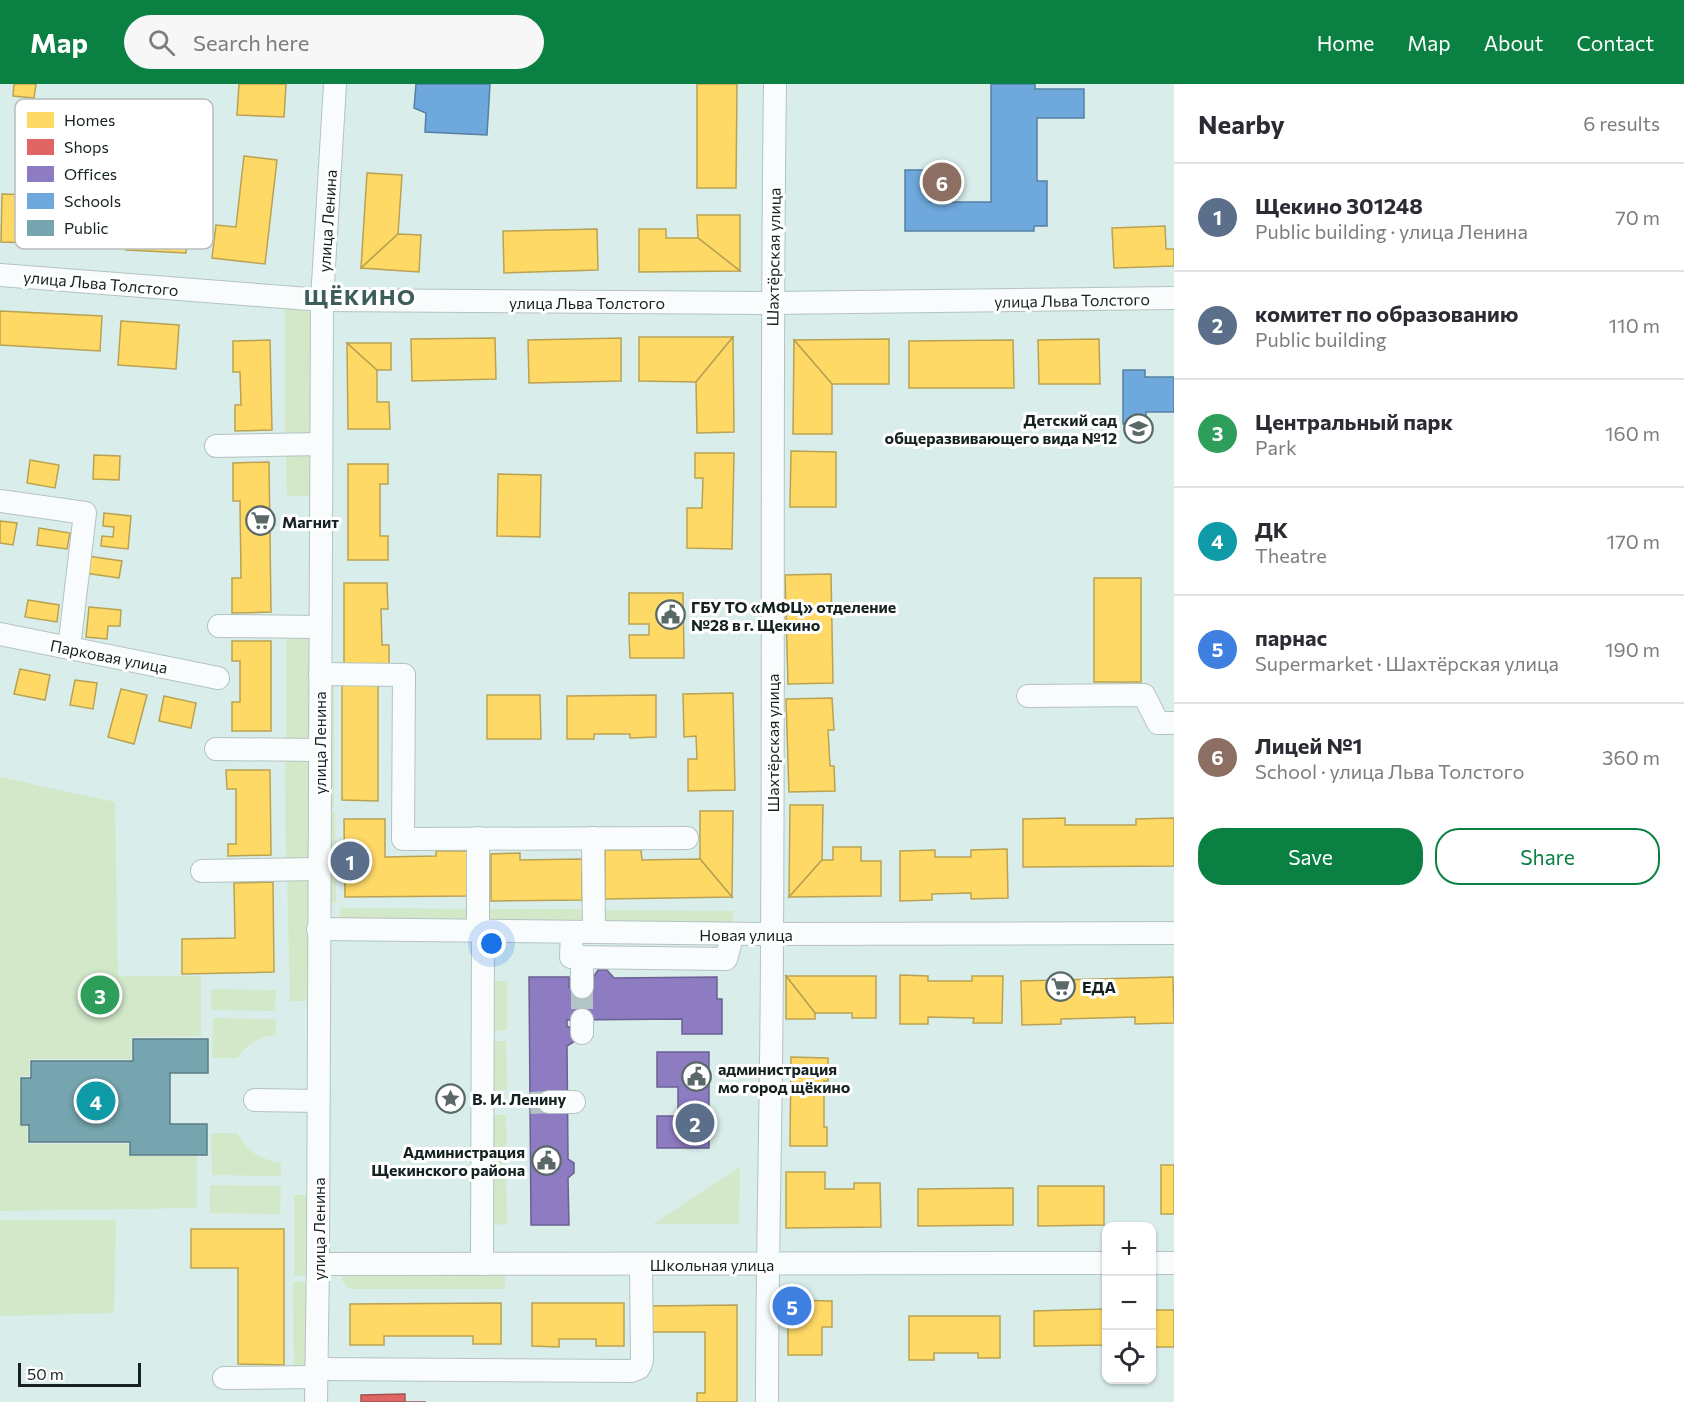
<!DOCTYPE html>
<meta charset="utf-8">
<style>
:root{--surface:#fff;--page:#f7f7f7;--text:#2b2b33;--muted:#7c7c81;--line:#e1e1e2;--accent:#0b8043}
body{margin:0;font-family:Commissioner,sans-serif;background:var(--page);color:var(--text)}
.controls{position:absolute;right:18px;bottom:18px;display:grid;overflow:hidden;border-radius:12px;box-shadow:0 2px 4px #0004}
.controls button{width:54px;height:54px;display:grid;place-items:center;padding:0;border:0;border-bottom:2px solid var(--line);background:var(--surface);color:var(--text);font:30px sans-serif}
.scale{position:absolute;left:18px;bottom:15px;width:123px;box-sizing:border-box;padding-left:6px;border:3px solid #152221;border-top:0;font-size:16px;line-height:21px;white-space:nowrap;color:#152221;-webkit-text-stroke:4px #fff;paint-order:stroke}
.you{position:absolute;left:492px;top:860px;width:21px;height:21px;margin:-15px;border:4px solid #fff;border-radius:50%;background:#1a73e8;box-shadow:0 0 0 9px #1a73e833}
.badge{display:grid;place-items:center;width:39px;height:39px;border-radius:50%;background:var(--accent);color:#fff;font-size:20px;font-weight:700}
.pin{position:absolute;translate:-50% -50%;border:3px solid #fff;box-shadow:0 2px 6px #0006}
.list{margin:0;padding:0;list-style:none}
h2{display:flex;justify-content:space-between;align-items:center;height:78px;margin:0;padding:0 24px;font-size:26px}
h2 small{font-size:20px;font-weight:400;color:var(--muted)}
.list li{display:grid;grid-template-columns:39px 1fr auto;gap:18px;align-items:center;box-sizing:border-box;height:108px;padding:0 24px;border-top:2px solid var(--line)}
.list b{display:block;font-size:22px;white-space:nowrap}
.list p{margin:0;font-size:20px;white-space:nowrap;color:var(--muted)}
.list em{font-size:20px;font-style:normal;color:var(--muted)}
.actions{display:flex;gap:12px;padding:18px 24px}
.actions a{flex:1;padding:14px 0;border:2px solid var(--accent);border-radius:24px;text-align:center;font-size:21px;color:var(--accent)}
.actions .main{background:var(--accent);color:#fff}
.icon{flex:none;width:33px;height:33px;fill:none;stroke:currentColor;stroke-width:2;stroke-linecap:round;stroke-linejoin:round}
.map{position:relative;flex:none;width:1174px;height:1318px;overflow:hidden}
header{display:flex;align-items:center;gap:36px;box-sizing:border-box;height:84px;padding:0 30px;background:var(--accent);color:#fff}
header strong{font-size:28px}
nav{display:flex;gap:33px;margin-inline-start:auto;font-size:21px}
.search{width:420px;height:54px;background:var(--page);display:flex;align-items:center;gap:15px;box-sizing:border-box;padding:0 21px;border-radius:33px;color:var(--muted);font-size:22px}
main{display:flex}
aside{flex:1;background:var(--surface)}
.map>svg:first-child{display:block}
.green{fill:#d2e8c9}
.homes{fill:#ffd966;stroke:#b9a251;stroke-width:1.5}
.shops{fill:#e06666;stroke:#a35251;stroke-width:1.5}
.offices{fill:#8e7cc3;stroke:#6a6192;stroke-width:1.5}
.schools{fill:#6fa8dc;stroke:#5480a4;stroke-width:1.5}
.public{fill:#76a5af;stroke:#597e84;stroke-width:1.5}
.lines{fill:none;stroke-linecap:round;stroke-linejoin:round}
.minor-tunnel{stroke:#b2c4c3;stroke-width:22;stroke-dasharray:22 11;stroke-linecap:butt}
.minor-casing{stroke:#b4c3c2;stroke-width:24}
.minor{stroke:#f9fcfc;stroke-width:22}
.labels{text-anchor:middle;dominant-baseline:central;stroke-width:6;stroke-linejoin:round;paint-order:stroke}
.street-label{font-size:16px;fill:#152221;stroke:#fff}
.poi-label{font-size:16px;font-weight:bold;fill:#152221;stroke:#fff;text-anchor:start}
.district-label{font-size:22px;font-weight:bold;letter-spacing:1.5px;fill:#3d5d5a;stroke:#fff}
.key{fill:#fff;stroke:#b9bdbc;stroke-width:1.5}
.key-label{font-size:16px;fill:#152221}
</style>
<header>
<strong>Map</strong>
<div class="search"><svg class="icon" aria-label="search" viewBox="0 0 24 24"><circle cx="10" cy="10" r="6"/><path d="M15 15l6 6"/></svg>Search here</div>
<nav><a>Home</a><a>Map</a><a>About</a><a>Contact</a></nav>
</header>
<main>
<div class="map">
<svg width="1174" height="1318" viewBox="0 0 1174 1318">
<rect width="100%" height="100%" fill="#d9edeb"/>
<!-- green -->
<g class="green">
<path d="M285 223 305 225 317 235V354H285Z"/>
<path d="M286 367H317L316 412H287Z"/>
<path d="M286 547H315L314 662H286Z"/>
<path d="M334 592V724H322L327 611Z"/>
<path d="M285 668H314V783H286Z"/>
<path d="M0 693 115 718 118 892H201V952L131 953V975H29V992H19L20 1042H27V1060H128L129 1072H197V1124L0 1127Z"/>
<path d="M322 728H335L336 819H322Z"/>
<path d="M287 787H314V917H290Z"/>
<path d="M340 824 474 825V844L340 843Z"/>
<path d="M481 825H590V844H480Z"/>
<path d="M597 826 733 827V845L597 843Z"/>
<path d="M492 897H507V946L493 947Z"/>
<path d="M211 905 276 906 275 927 211 926Z"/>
<path d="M213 934 276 935V951C258 952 248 960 237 974H212Z"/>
<path d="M492 957H506L507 1006H493Z"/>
<path d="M492 1031H506L507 1080 493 1081Z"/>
<path d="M211 1049H237C248 1068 259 1075 281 1079V1092L212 1091Z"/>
<path d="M740 1083 739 1140H653Z"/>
<path d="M492 1091H506L507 1140 493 1141Z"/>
<path d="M210 1101 281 1102 280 1130 210 1129Z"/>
<rect x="294" y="1111" width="19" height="81"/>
<path d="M0 1136H116L114 1229 0 1232Z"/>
<path d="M342 1184H505V1205H349L342 1196Z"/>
<path d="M293 1198H313L312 1290H294Z"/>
</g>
<!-- homes -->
<g class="homes">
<path d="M14 0H36L34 14 13 12Z"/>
<path d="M239 0H286L284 33 237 31Z"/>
<path d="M697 0H737L736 104H697Z"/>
<path d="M244 72 277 76 265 180 212 174 216 141 236 143Z"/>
<path d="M367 89 402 91 398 150 361 184Z"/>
<path d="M2 110 33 111 32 122 75 124V113H103L102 161 1 158Z"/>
<path d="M128 121 188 124 186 169 126 166Z"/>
<path d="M697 131H740V187L698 154Z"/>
<path d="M1165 142 1166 165H1174V182L1114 184 1112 144Z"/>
<path d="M597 145 598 186 504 189 503 147Z"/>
<path d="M639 145H666V154H698L740 187 639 188Z"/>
<path d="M398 150 421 151 419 188 361 184Z"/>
<path d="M0 227 102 232 100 267 0 261Z"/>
<path d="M121 237 179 241 176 285 118 281Z"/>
<path d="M639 253H733L696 298 639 297Z"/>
<path d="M733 253 734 348 697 349 696 298Z"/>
<path d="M495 254 496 295 412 297 411 255Z"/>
<path d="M621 254V297L529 299 528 256Z"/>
<path d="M889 255V300H832L794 256Z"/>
<path d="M1099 255 1100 300H1039L1038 256Z"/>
<path d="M270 256 272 346 235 347V321H241L240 288H233V257Z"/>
<path d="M794 256 832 300V350H793Z"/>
<path d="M1013 256 1014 304H909V257Z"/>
<path d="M347 259 377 286V318H389L390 345H348Z"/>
<path d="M347 259H391V286H377Z"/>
<path d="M791 367 836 368V423H790Z"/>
<path d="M695 369H734L732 465 687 464V424H702L703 394H695Z"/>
<path d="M94 371 120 372 119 396 93 395Z"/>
<path d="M30 376 59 381 55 404 27 399Z"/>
<path d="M269 378 271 528 232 529V494H241L240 417H233V379Z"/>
<path d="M348 380H388V400H380V452H388V476H348Z"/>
<path d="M498 390 541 391 540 453 497 452Z"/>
<path d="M104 429 131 432 128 465 101 462 102 452 113 453 114 443 103 442Z"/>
<path d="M0 437 17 439 13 461 0 459Z"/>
<path d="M39 444 70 449 67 465 37 461Z"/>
<path d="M87 472 122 477 119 494 85 489Z"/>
<path d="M831 490 833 599 788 600 785 491Z"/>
<rect x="1094" y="494" width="47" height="104"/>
<path d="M344 499H387L388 525H381L382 561H389V580H344Z"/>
<path d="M629 509H683L684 574H630L629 551H649V540H629Z"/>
<path d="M28 516 59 521 57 538 25 533Z"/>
<path d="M89 523 121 526 120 542H108L107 555 86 553Z"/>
<path d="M232 557H271V647H232V618H240V577H232Z"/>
<path d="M20 585 50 591 45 616 14 610Z"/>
<path d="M75 596 97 599 93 625 70 621Z"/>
<path d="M342 600 378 601V717L342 716Z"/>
<path d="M121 605 147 611 134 660 108 653Z"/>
<path d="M733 609 735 706 688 707V675H697L696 652 684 653 683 610Z"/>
<path d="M487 611H540L541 655H487Z"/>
<path d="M656 611V653L630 654V650H594V655H567V612Z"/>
<path d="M164 612 196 619 191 644 159 637Z"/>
<path d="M832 614 834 646H828L830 682H834L835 707 789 708 786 615Z"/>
<path d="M226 686H270L271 771 228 772V760H236V705H227Z"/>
<path d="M790 721H823L822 776 789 813Z"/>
<path d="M700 727H733L732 813 700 775Z"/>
<path d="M1065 734V741H1136V735L1174 734V782L1023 783V735Z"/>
<path d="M344 735H385V773L436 772V767H468L469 812 345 813Z"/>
<path d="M833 763H861V777H881V812L789 813 822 776H833Z"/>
<path d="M1007 765 1008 814 971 815V809L932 810V816L900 817V767L935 766V773H971V766Z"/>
<path d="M605 766H641L642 776 700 775 732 813 605 815Z"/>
<path d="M520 769V776L582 775V816L491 817V770Z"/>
<path d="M273 798 274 888 182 890V855L235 854 234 799Z"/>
<path d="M900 891 928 892V897H972V892H1003L1002 939H973L974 934 928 933V940H900Z"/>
<path d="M786 892H876V934H852V929H815Z"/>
<path d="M786 892 815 929V935H786Z"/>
<path d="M1173 893 1174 939 1135 940V933L1061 935V940L1022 941 1021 897Z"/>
<path d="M791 973 828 974V997H824V1043H827V1062H790Z"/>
<rect x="1161" y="1081" width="13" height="49"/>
<path d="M786 1088H825V1105H854V1099H880L881 1143 786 1144Z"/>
<path d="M1038 1102H1104V1141L1038 1142Z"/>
<path d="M1013 1104V1141L918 1142V1105Z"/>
<path d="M191 1145H284V1281L238 1280V1184H191Z"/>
<path d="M788 1216 832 1217V1243H822V1271H788Z"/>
<path d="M501 1219V1260H473V1252H384V1261H350V1220Z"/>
<path d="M532 1219H624V1262H596V1255H559V1263L532 1262Z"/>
<path d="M737 1221V1318H697V1309H705V1248H651L650 1222Z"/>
<path d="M1106 1225V1261L1034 1262V1227Z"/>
<rect x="1154" y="1226" width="20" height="37"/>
<path d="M909 1232H1000V1274H978V1269H934V1276H909Z"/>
</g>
<!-- shops -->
<path class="shops" d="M405 1310V1318H426H361V1311Z"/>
<!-- offices -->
<g class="offices">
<path d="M598 886H607L614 894 717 893V915H722V950H682V935L567 936V942L574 946 575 957 567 962 568 1075 574 1079V1089L568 1094 569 1141H531L529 893H569V903H593V894Z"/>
<path d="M657 968H709V1064H657V1032H678V1003H657Z"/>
</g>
<!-- schools -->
<g class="schools">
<path d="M416 0H490L487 51 425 48 426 29 414 24Z"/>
<path d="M991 0H1035V5H1084V34H1037V97H1047V142H1034V147H905V86H930V118H991Z"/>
<path d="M1123 286H1145V293H1174V328H1146V340H1123Z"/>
</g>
<!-- public -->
<path class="public" d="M133 955H208V989H170V1040H207V1071H130V1058H29V1041H21V994H31V977H133Z"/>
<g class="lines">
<!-- minor-tunnel -->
<g class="minor-tunnel">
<path d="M582 903V936"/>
<path d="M530 1019 549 1018"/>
</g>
<defs>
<g id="minor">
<path d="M0 191 322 216 772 219 1174 214"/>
<path d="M216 362 321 360"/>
<path d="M0 417 85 429 69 564"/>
<path d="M219 542 320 543"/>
<path d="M0 550 218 594"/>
<path d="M320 590 404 591 403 755 687 754"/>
<path d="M1028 612 1144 611 1158 639H1174"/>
<path d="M216 665 319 666"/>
<path d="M593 754 594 848"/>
<path d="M202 787 319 785"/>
<path d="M318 845 772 850 1174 849"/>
<path d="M478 847V754"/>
<path d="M572 848 571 873 726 875 733 850"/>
<path d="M582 873V903"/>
<path d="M582 936V949"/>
<path d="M255 1016 318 1017"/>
<path d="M549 1018H574"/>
<path d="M1152 1179H1174"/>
<path d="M318 1180 1106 1179"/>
<path d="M482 1180 483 847"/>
<path d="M316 1285 632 1287 639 1284 642 1277 641 1180"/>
<path d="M224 1294 316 1293"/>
<path d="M316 1318 318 1176 322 216 335 0"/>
<path d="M767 1318C767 1161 772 1005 772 848 774 565 771 283 775 0"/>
</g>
</defs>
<!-- minor casing -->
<use href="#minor" class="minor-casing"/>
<!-- minor -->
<use href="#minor" class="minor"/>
</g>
<!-- icons -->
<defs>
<symbol id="school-ring" viewBox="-11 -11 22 22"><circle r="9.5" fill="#fff" stroke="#5a6968" stroke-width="1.5"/><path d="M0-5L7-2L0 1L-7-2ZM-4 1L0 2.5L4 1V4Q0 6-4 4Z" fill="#5a6968"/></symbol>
<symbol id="supermarket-ring" viewBox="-11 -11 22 22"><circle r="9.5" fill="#fff" stroke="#5a6968" stroke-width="1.5"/><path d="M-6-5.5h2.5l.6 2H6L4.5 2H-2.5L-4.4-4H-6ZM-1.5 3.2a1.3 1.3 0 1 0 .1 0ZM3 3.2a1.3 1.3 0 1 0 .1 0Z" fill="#5a6968"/></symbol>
<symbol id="civic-ring" viewBox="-11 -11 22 22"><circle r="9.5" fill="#fff" stroke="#5a6968" stroke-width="1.5"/><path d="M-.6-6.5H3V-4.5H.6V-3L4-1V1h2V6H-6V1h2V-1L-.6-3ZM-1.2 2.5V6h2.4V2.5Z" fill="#5a6968"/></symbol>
<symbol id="sight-ring" viewBox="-11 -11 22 22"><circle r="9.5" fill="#fff" stroke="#5a6968" stroke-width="1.5"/><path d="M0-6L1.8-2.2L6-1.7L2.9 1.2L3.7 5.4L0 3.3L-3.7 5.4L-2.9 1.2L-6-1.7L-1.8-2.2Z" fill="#5a6968"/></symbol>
</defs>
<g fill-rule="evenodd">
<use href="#school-ring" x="1122" y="328" width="33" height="33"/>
<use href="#supermarket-ring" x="244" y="420" width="33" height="33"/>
<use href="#civic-ring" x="654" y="514" width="33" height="33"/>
<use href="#supermarket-ring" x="1044" y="886" width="33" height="33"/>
<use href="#civic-ring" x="680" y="976" width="33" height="33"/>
<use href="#sight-ring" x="434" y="998" width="33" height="33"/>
<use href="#civic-ring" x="530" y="1060" width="33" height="33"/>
</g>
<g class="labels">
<!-- street labels -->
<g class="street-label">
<text transform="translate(327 137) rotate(-86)">улица Ленина</text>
<text transform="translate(773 173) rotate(-89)">Шахтёрская улица</text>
<text transform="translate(101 199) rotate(5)">улица Льва Толстого</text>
<text transform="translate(1072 216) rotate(-1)">улица Льва Толстого</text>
<text x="587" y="218">улица Льва Толстого</text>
<text transform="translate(109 572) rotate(11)">Парковая улица</text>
<text transform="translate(319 659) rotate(-90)">улица Ленина</text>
<text transform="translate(772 659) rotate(-90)">Шахтёрская улица</text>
<text x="746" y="850">Новая улица</text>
<text transform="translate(318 1145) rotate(-90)">улица Ленина</text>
<text x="712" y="1180">Школьная улица</text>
</g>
<!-- poi labels -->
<g class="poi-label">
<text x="1117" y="335" text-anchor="end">Детский сад<tspan x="1117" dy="18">общеразвивающего вида №12</tspan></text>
<text x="282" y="437">Магнит</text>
<text x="691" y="522">ГБУ ТО «МФЦ» отделение<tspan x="691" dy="18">№28 в г. Щекино</tspan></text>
<text x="1082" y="902">ЕДА</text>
<text x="718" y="984">администрация<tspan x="718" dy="18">мо город щёкино</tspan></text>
<text x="472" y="1014">В. И. Ленину</text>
<text x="525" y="1067" text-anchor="end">Администрация<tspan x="525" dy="18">Щекинского района</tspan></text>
</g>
<!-- district labels -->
<g class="district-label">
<text x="360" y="212">ЩЁКИНО</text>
</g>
</g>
<!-- legend -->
<rect x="15" y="15" width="198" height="150" rx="9" class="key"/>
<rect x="27" y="28" width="27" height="16" fill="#ffd966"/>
<rect x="27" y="55" width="27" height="16" fill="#e06666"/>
<rect x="27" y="82" width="27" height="16" fill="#8e7cc3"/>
<rect x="27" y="109" width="27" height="16" fill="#6fa8dc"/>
<rect x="27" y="136" width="27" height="16" fill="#76a5af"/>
<g class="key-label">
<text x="64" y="42">Homes</text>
<text x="64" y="69">Shops</text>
<text x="64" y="96">Offices</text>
<text x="64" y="123">Schools</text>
<text x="64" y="150">Public</text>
</g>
</svg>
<div class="controls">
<button>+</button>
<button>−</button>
<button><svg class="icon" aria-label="locate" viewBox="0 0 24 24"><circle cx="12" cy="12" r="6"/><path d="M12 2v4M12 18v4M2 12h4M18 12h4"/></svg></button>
</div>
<div class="scale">50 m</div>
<div class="you"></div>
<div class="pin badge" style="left:350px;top:777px;background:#5c6f8a">1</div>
<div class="pin badge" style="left:695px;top:1039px;background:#5c6f8a">2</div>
<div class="pin badge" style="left:100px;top:911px;background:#2e9e5b">3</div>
<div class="pin badge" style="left:96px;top:1017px;background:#0f9aa8">4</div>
<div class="pin badge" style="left:792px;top:1222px;background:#3f7fe0">5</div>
<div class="pin badge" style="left:942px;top:98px;background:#8d6e63">6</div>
</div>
<aside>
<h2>Nearby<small>6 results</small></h2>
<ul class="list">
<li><span class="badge" style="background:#5c6f8a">1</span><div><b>Щекино 301248</b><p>Public building · улица Ленина</p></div><em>70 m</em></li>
<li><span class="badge" style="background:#5c6f8a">2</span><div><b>комитет по образованию</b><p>Public building</p></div><em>110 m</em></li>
<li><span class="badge" style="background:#2e9e5b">3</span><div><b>Центральный парк</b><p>Park</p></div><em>160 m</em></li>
<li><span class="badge" style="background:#0f9aa8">4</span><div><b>ДК</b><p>Theatre</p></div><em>170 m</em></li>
<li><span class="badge" style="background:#3f7fe0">5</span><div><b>парнас</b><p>Supermarket · Шахтёрская улица</p></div><em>190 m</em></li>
<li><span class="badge" style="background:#8d6e63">6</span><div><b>Лицей №1</b><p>School · улица Льва Толстого</p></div><em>360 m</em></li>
</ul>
<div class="actions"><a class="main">Save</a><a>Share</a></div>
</aside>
</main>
